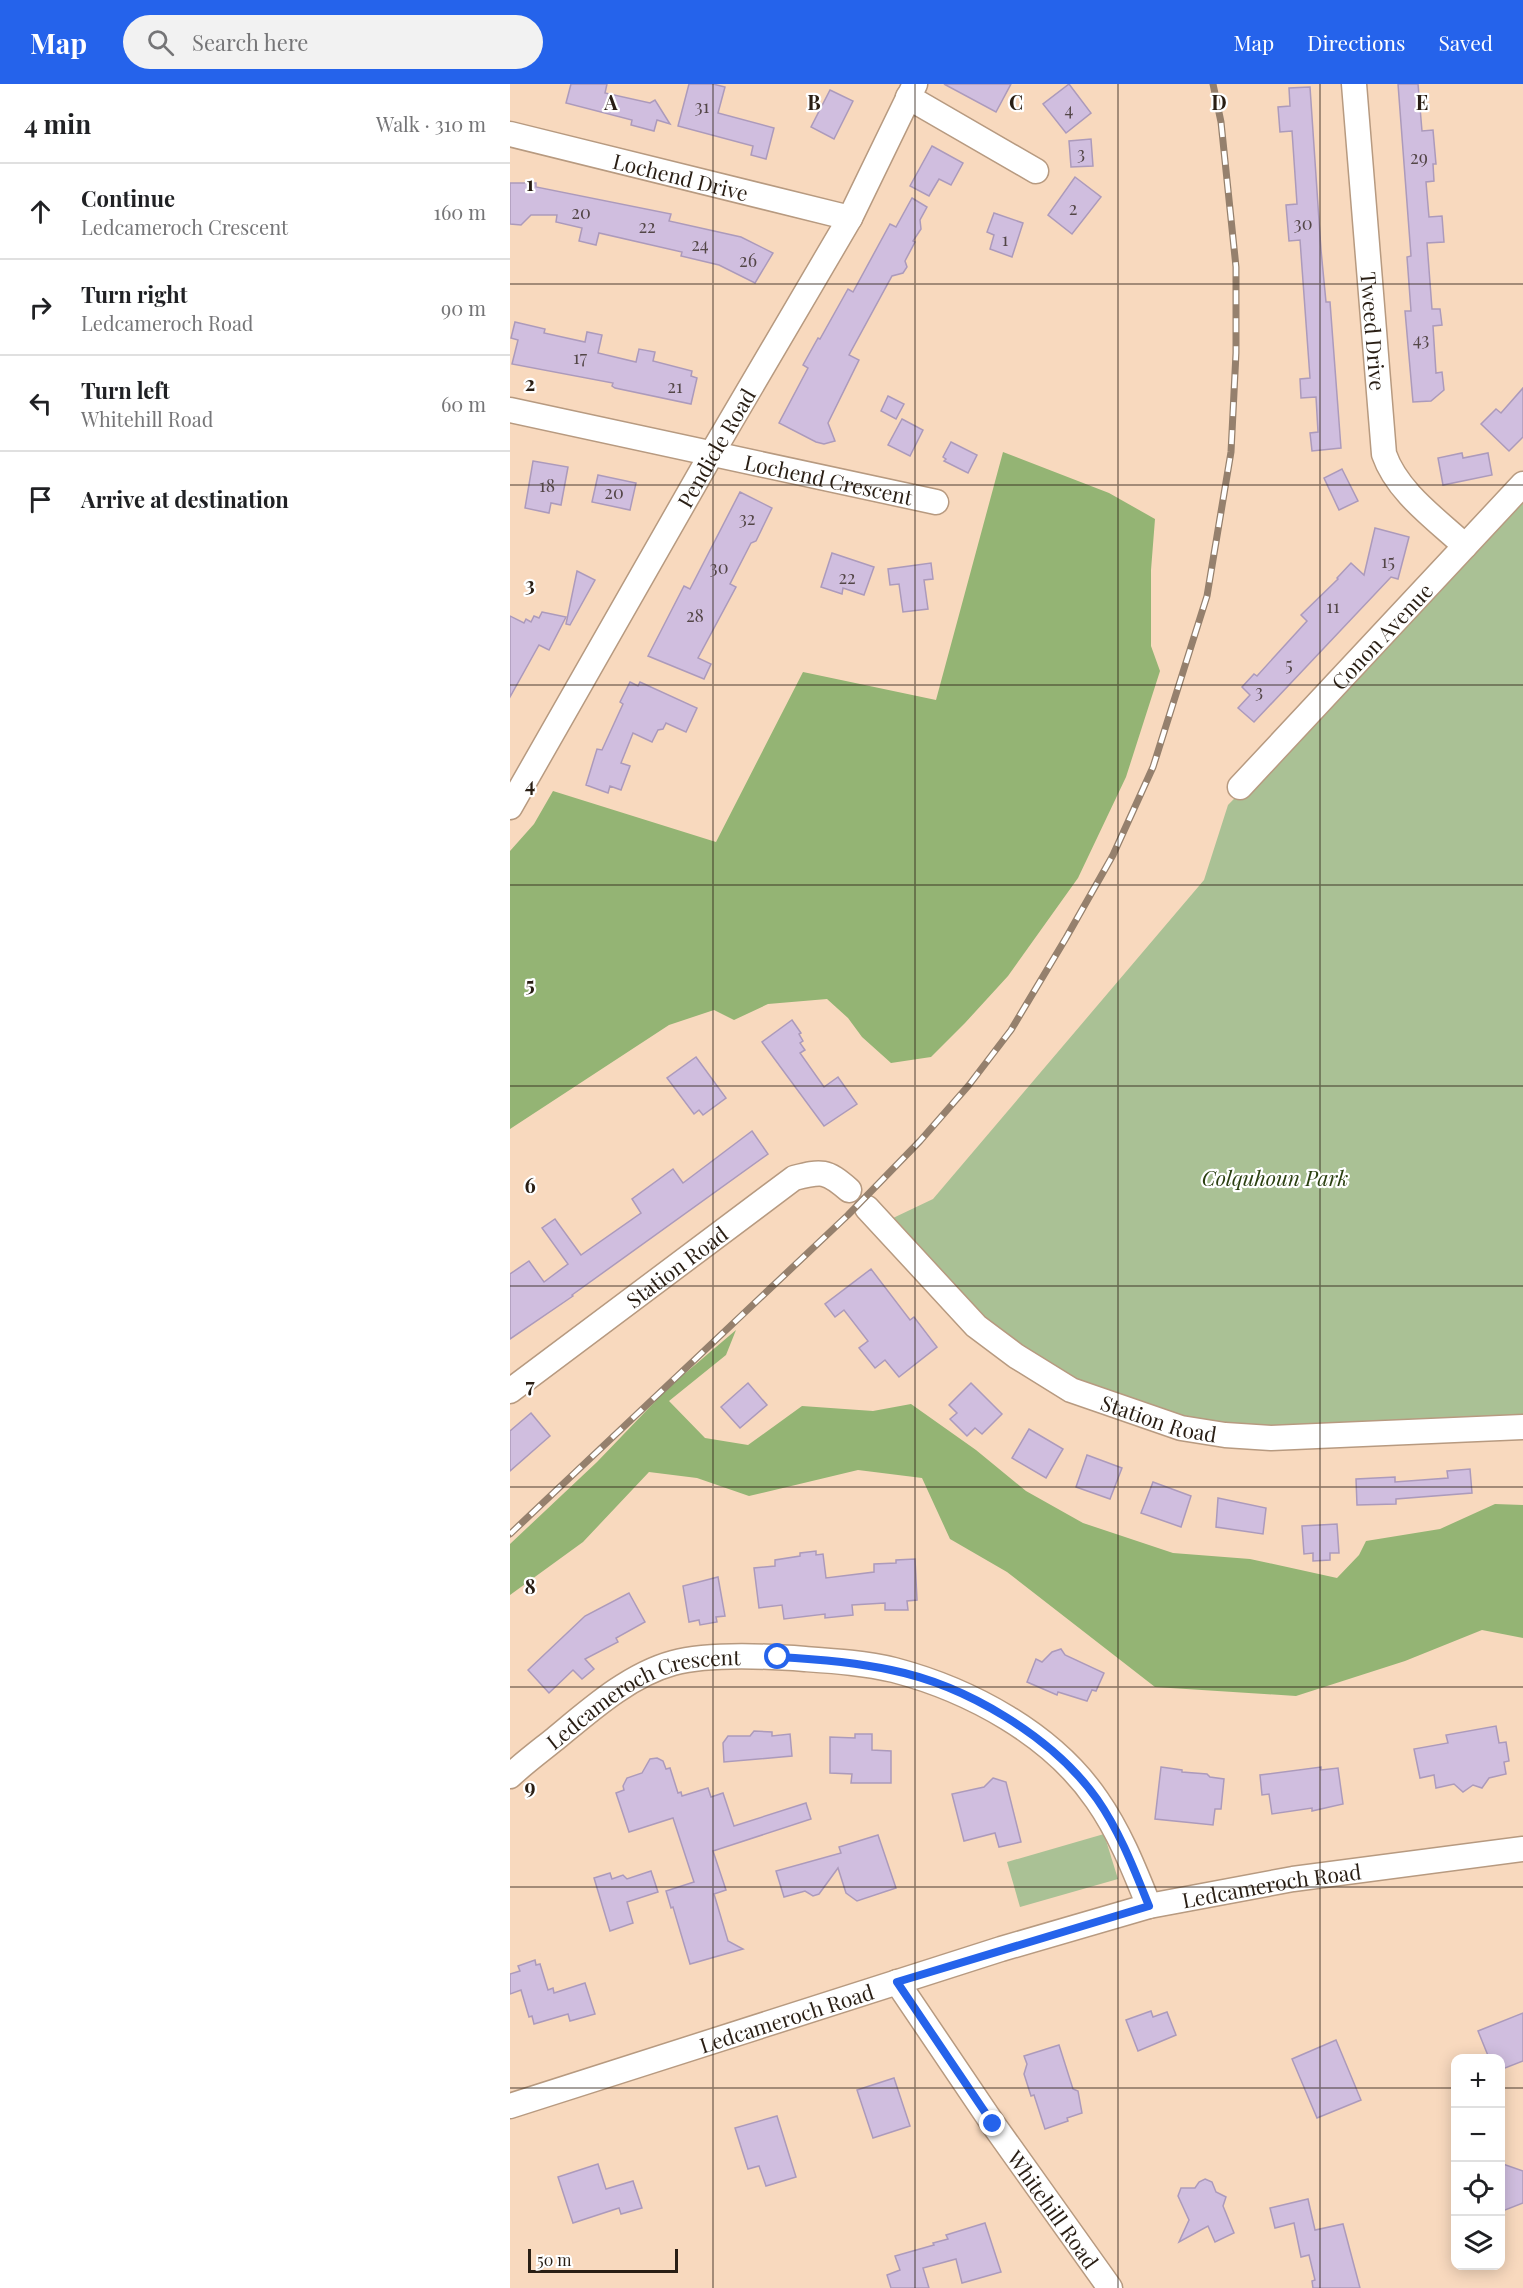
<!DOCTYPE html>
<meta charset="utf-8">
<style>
:root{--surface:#fff;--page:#f2f2f2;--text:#202124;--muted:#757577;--line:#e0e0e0;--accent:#2563eb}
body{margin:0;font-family:"Playfair Display",serif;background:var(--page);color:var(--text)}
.controls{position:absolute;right:18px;bottom:18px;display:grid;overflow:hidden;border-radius:12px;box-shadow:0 3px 15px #0003}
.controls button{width:54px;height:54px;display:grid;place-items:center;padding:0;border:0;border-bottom:2px solid var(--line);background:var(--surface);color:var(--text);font:30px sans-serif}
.scale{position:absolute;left:18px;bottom:15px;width:150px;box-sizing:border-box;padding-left:6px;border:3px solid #291e14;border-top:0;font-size:16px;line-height:21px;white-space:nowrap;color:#291e14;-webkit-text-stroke:4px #fff;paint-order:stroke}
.stop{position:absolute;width:18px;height:18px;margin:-14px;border:4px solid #2563eb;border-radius:50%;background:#fff}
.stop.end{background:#2563eb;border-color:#fff;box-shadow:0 2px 6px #0008}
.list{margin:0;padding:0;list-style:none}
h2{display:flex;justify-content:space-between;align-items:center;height:78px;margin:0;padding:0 24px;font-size:26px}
h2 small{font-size:20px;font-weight:400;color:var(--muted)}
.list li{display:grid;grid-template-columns:39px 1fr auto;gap:18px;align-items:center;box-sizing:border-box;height:96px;padding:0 24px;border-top:2px solid var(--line)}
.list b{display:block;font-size:22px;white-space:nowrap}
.list p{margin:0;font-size:20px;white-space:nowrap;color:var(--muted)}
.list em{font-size:20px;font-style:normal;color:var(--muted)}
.icon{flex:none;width:33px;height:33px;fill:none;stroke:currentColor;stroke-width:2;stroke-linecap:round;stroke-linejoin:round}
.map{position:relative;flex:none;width:1013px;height:2204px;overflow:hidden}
header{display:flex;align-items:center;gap:36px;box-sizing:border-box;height:84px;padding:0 30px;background:var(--accent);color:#fff}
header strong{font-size:28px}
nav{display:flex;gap:33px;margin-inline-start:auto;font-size:21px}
.search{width:420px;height:54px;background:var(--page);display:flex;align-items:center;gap:15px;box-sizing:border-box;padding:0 21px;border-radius:33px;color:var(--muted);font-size:22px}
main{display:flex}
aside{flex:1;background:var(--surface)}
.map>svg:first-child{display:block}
.green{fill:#aac195}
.forest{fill:#94b474}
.building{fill:#d0bedf;stroke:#ac9abb;stroke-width:1.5}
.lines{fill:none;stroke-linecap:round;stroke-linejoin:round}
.minor-casing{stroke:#b79a80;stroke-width:27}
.minor{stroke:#fff;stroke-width:24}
.rail-casing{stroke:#95806d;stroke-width:7}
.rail{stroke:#fff;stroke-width:4.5;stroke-dasharray:14;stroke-linecap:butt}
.route{stroke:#2563eb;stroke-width:8}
.grid{fill:none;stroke:#291e14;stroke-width:1.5;stroke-opacity:0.55}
.labels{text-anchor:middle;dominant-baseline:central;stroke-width:4.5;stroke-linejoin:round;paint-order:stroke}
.number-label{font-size:18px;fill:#534647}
.street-label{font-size:21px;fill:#291e14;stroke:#fff}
.park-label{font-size:21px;font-style:italic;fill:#2a3f10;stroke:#fff}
.grid-label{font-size:20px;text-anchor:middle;font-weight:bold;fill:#291e14;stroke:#fff;stroke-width:4.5;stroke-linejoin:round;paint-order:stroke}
</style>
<header>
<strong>Map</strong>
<div class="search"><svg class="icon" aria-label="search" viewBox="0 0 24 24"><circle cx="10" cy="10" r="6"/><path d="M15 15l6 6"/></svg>Search here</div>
<nav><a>Map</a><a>Directions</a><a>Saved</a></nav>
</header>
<main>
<aside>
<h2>4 min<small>Walk · 310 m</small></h2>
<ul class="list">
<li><svg class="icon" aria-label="ahead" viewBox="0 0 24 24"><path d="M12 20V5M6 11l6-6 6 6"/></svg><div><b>Continue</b><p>Ledcameroch Crescent</p></div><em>160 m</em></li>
<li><svg class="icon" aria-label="right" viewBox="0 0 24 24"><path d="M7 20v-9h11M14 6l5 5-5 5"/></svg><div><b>Turn right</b><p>Ledcameroch Road</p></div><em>90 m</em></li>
<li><svg class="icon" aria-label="left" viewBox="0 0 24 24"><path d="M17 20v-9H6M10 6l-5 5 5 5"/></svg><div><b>Turn left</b><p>Whitehill Road</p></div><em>60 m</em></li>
<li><svg class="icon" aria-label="arrive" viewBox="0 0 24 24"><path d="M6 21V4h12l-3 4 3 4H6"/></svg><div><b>Arrive at destination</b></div></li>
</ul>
</aside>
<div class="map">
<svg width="1013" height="2204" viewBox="0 0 1013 2204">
<rect width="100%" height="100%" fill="#f8d9be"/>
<!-- green -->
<g class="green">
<path d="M1013 415V1332L764 1343 718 1340 674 1334 566 1298 511 1261 471 1230 381 1135 423 1115 694 796 718 721 830 607Z"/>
<path d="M594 1750 608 1795 510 1823 497 1778Z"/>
</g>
<!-- forest -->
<g class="forest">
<path d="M493 368 599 409 645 435 641 486V562L650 587 616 693 568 794 498 892 455 939 421 973 381 979 352 953 338 934 317 915 258 920 224 936 204 926 159 941 0 1045V767L24 740 43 707 206 758 293 588 426 616Z"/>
<path d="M226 1246 216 1271 159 1317 195 1354 238 1361 292 1322 363 1327 401 1320 466 1366 516 1407 573 1439 663 1469 740 1475 827 1494 849 1471 856 1457 930 1445 985 1420 1013 1421V1554L972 1546 895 1577 786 1612 645 1603 497 1488 440 1455 412 1394 348 1386 239 1412 187 1394 139 1388 73 1458 0 1511V1460L87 1378 159 1303Z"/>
</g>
<!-- building -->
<g class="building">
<path d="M61 0H97L95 9 140 19 145 16 160 40 147 36 144 47 121 41 122 36 56 19Z"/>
<path d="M179 0H203L215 3 208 29 264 44 256 75 241 71 243 62 168 42Z"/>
<path d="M434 0H501L486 28Z"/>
<path d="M559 0 581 29 556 49 533 20Z"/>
<path d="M888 0H908L912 47 923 46 926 80H923L924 97 916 98 919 133 932 132 934 158 917 159 922 225H930L932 241 923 242 926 289 932 288 934 306 921 317 903 318 895 227H901L897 173 901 172Z"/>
<path d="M800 3 811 166 816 218H820L831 364 802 367 800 349 808 348 806 313 791 314 790 295 800 294 790 156 779 157 776 121 787 120 782 47 770 48 768 23 780 22 779 4Z"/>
<path d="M320 6 343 17 324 55 301 43Z"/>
<path d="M581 55 583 82 561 83 559 57Z"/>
<path d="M422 62 453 79 441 101 429 95 419 112 400 102Z"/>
<path d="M565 93 591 113 562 150 538 131Z"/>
<path d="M0 99H26V103L161 130 159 137 231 153 263 169 245 199 209 181 171 172 172 168 89 149 86 161 69 157 72 144 46 138 47 131H21L11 141 0 140Z"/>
<path d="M402 114 417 123 410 136 411 145 403 157 405 158 395 177 397 183 393 189 382 192 339 271 349 276 318 339 325 357 314 360 306 358 269 339 298 284 293 281 308 254 310 255 338 205 343 208 380 140 386 143Z"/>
<path d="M484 129 513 139 502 173 480 165 484 151 477 148Z"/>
<path d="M5 238 35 245 34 249 75 258 77 248 92 251 88 269 126 278 129 265 145 268 143 277 182 287 181 292 187 294 181 320 105 304 102 302 103 299 2 280 8 256 1 254Z"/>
<path d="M1013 304V353L999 367 971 340 986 325 991 329Z"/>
<path d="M378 312 394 320 386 335 371 327Z"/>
<path d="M392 335 413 346 400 372 378 361Z"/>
<path d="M441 358 467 371 458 389 434 377 436 375 433 373Z"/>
<path d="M952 369 953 374 978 369 982 391 933 401 928 374Z"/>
<path d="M23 377 58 383 51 421 41 419 39 429 15 424Z"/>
<path d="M832 385 848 417 829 426 814 394Z"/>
<path d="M88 391 126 399 120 426 82 418Z"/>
<path d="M230 408 262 424 246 457 241 459 220 500 226 503 188 574 201 580 194 595 138 572 174 502 180 505Z"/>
<path d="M865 444 899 453 888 495 881 493 744 638 728 624 740 611 732 603 744 590 747 592 797 537 791 531 828 495 827 494 841 479 854 491Z"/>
<path d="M322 469 364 483 354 511 333 504 332 510 311 503Z"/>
<path d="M421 479 423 495 414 496 418 525 393 528 389 500 380 501 378 485Z"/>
<path d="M67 487 85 496 60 541 56 540Z"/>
<path d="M32 528 56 533 39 566 29 561 0 613V532L14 539 16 535 21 538 24 532 29 534Z"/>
<path d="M120 598 128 602 130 598 187 624 176 648 156 639 153 645 148 646 142 658 123 649 111 679 120 682 111 706 100 702 98 709 76 701 87 665 92 666 113 620 110 618Z"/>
<path d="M282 936 291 949 289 950 293 957 290 959 295 966 290 969 314 1003 328 993 347 1020 314 1042 252 958Z"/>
<path d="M186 973 216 1014 193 1031 189 1026 184 1030 157 994Z"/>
<path d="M242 1047 258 1070 62 1211 63 1212 0 1255V1190L19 1177 34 1198 58 1180 32 1144 45 1135 71 1171 131 1129 122 1115 163 1085 173 1099Z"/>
<path d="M361 1185 400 1236 404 1233 427 1263 389 1293 375 1276 365 1284 349 1264 358 1257 334 1226 325 1233 315 1220Z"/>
<path d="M238 1299 257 1321 230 1344 211 1323Z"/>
<path d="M461 1299 492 1330 472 1350 465 1344 457 1352 440 1335 447 1329 439 1321Z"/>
<path d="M21 1329 40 1352 0 1387V1347Z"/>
<path d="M519 1345 553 1365 536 1394 502 1374Z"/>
<path d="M577 1371 612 1384 600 1415 566 1403Z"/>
<path d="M960 1385 962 1409 886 1415V1420L847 1421 846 1395 885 1393V1398L938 1394 937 1387Z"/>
<path d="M643 1398 681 1412 671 1443 631 1429Z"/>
<path d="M708 1414 756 1424 753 1450 706 1443Z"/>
<path d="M827 1440 829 1469H820V1476L803 1477V1469L794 1470 792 1442Z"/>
<path d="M306 1467V1471L313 1470 316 1494 364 1488V1480L386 1479V1476L405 1475 407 1516 397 1517 398 1526H375V1519L342 1521 343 1531 315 1534V1530L274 1535 272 1521 249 1524 244 1484 265 1482V1476L290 1472V1469Z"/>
<path d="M208 1493 215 1532 206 1533 207 1538 190 1541 189 1536 179 1538 173 1502Z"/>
<path d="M119 1509 135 1538 106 1554 108 1558 75 1575 84 1585 72 1595 63 1586 39 1609 18 1586 75 1532Z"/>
<path d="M551 1565 555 1571 594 1589 586 1607 582 1606 577 1617 548 1608 547 1611 517 1598 526 1575 532 1578 542 1568Z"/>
<path d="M986 1642 989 1659 996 1658 999 1677 994 1678 996 1690 979 1694 972 1704 963 1701 953 1708 944 1700 926 1704 924 1691 910 1694 904 1665 938 1659 936 1651Z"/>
<path d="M244 1647 262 1648V1652L280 1650 282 1672 214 1678 213 1659 218 1652H240Z"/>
<path d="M345 1650H362V1666L381 1667V1699H341L342 1690 320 1689V1653L345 1654Z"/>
<path d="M147 1674 153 1677 156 1685 160 1684 168 1709 171 1708 172 1712 198 1704 201 1713 213 1709 224 1742 296 1719 301 1735 203 1767 216 1806 204 1810 218 1857 233 1865 180 1880 163 1823 161 1824 156 1807 184 1798 163 1734 119 1748 106 1709 114 1706 113 1702 117 1694 132 1689 140 1675Z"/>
<path d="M651 1683 672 1686V1688L697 1690 700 1693 714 1695 711 1725H705L703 1741 645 1735Z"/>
<path d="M811 1683V1686L828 1684 833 1720 802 1727V1724L762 1730 759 1710 752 1711 750 1691Z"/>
<path d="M483 1694 496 1698 511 1758 489 1763 485 1749 454 1757 442 1710 474 1703Z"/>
<path d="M368 1751 386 1804 347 1817 336 1809 328 1784 309 1810 303 1812 295 1807 274 1813 266 1787 331 1769 329 1763Z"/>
<path d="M141 1787 148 1808 117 1818 123 1839 100 1847 84 1794 100 1789 102 1795 113 1791 117 1795Z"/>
<path d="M25 1876 26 1881 30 1880 38 1906 43 1904 44 1909 75 1899 85 1930 60 1937 58 1930 24 1940 22 1932 19 1933 11 1906 0 1910V1890L10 1887 8 1882Z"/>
<path d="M641 1927 643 1933 657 1928 666 1951 628 1967 616 1936Z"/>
<path d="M1013 1929V1977L990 1986V1974H979L968 1947Z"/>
<path d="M826 1956 851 2016 807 2034 782 1975Z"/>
<path d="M549 1961 563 2005 568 2007 572 2029 557 2034 558 2037 535 2045 524 2011 521 2012 514 1990 517 1980 514 1972Z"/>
<path d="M384 1994 400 2042 363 2054 347 2006Z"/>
<path d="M267 2032 286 2093 256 2102 249 2082 238 2085 225 2044Z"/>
<path d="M990 2079 1013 2087V2119L990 2128Z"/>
<path d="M88 2080 96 2105 123 2097 132 2124 111 2130 109 2124 63 2139 48 2093Z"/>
<path d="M695 2095 702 2098 706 2108 716 2113 713 2122 724 2149 705 2158 698 2142 669 2158 679 2136 668 2112 671 2104H685L689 2098Z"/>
<path d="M798 2115 805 2146 833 2140 850 2204H803L802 2197 805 2196 799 2171 791 2173 784 2139 765 2144 760 2124Z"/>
<path d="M475 2139 491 2188 452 2199 446 2175 413 2184 419 2204H381L377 2191 390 2186 385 2172 424 2161 423 2159 438 2155 436 2151Z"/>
</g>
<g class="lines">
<defs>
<g id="minor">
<path id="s1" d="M844 0 874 370C887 408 926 435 955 462"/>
<path d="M398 13 526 87"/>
<path id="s2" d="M0 50 340 134"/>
<path id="s3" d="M0 326 426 418"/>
<path id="s4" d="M730 703 1013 400"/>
<path id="s5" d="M0 723 202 369 340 134 405 0"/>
<path id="s6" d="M357 1124 466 1242 506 1272 561 1306 671 1344 715 1351 761 1354 1013 1343"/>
<path id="s7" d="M0 1307 284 1094C312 1087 316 1086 339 1106"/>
<path id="s8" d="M0 1692C14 1679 30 1667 45 1655 80 1626 119 1591 163 1579 200 1569 256 1572 295 1575 324 1577 355 1579 384 1586 460 1606 542 1650 587 1716 610 1749 624 1785 639 1822"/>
<path id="s9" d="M387 1898 483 2040 600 2204"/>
<path id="s10" d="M0 2022 491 1865 639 1822 783 1795 1013 1765"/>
</g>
</defs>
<!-- minor casing -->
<use href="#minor" class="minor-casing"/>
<!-- minor -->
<use href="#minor" class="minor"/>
<defs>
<path id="rail" d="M0 1450 338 1131 410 1057 459 1001 501 946 556 854 603 771 643 683 697 512 721 368 726 269V183L711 38 703 0"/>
</defs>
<!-- rail casing -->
<use href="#rail" class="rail-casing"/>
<!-- rail -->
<use href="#rail" class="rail"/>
</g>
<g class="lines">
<!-- route -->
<path class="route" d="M268 1573C306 1575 344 1578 381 1586 456 1601 543 1653 587 1715 610 1748 624 1785 639 1822L387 1898 483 2040"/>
</g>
<!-- grid -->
<path class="grid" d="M203 0V2204M405 0V2204M608 0V2204M810 0V2204M0 200H1013M0 401H1013M0 601H1013M0 801H1013M0 1002H1013M0 1202H1013M0 1403H1013M0 1603H1013M0 1803H1013M0 2004H946M990 2004H1013"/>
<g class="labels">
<!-- number labels -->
<g class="number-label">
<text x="192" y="22">31</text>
<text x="559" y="25">4</text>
<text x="571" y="69">3</text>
<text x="909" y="73">29</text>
<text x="563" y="124">2</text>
<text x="71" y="128">20</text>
<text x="793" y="139">30</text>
<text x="137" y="142">22</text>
<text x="495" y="155">1</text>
<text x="190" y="160">24</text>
<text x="238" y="176">26</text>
<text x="911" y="255">43</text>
<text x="70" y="273">17</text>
<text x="165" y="302">21</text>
<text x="37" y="401">18</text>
<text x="104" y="408">20</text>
<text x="237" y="434">32</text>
<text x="878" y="477">15</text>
<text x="209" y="483">30</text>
<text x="337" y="493">22</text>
<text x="823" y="522">11</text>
<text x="185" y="531">28</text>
<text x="779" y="580">5</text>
<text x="749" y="607">3</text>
</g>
<!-- street labels -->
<g class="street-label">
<text stroke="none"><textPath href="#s2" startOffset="176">Lochend Drive</textPath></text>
<text stroke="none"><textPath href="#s1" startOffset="248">Tweed Drive</textPath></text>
<text stroke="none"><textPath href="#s5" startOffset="414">Pendicle Road</textPath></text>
<text stroke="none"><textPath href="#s3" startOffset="326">Lochend Crescent</textPath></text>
<text stroke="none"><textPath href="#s4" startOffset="207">Conon Avenue</textPath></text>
<text stroke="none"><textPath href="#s7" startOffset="208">Station Road</textPath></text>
<text stroke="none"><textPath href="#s6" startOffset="368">Station Road</textPath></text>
<text stroke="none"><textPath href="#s8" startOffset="159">Ledcameroch Crescent</textPath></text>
<text stroke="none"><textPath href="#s10" startOffset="794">Ledcameroch Road</textPath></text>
<text stroke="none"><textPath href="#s10" startOffset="290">Ledcameroch Road</textPath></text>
<text stroke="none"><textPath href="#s9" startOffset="276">Whitehill Road</textPath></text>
</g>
<!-- park labels -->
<g class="park-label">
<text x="765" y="1093">Colquhoun Park</text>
</g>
</g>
<g class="grid-label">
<text x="101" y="26">A</text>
<text x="304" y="26">B</text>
<text x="506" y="26">C</text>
<text x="709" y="26">D</text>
<text x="912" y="26">E</text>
<text x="20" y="107">1</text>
<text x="20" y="307">2</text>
<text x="20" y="508">3</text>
<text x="20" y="708">4</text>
<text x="20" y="908">5</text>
<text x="20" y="1109">6</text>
<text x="20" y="1309">7</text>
<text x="20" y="1510">8</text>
<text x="20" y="1710">9</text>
</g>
</svg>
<div class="controls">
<button>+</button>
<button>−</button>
<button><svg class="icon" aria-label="locate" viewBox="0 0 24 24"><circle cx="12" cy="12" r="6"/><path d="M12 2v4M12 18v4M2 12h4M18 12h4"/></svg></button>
<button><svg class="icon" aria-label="layers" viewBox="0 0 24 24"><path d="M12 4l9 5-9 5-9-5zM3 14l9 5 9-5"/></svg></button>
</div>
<div class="scale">50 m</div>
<div class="stop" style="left:268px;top:1573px"></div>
<div class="stop end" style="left:483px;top:2040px"></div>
</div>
</main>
